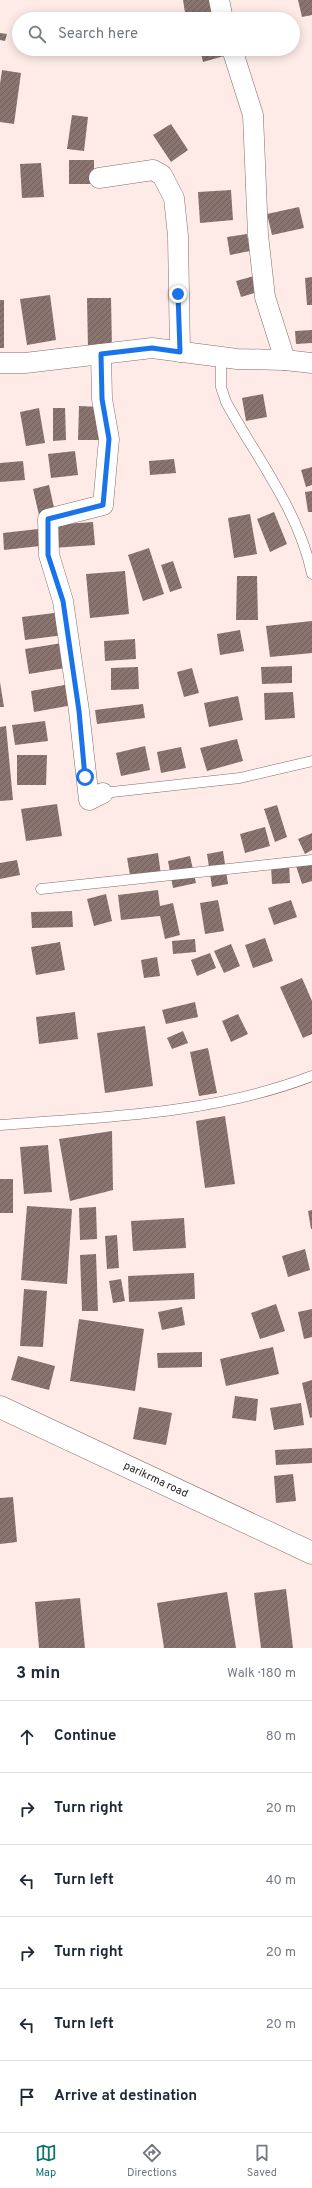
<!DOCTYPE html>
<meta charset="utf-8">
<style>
:root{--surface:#fff;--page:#f2f2f3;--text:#1f2937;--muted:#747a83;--line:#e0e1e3;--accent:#0f766e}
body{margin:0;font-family:Overpass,sans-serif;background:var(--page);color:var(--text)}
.stop{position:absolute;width:12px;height:12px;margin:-9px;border:3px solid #1a73e8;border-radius:50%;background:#fff}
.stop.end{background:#1a73e8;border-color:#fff;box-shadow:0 1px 4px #0008}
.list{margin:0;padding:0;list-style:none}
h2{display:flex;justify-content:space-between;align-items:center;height:52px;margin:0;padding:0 16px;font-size:17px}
h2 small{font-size:13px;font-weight:400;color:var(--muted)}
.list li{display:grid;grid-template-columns:26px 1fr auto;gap:12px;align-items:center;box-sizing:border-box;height:72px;padding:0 16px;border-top:1px solid var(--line)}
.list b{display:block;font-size:15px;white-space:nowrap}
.list em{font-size:13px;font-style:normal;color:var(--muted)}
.icon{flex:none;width:22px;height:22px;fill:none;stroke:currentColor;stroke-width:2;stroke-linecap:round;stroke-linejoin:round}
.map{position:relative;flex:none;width:312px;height:1648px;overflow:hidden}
.search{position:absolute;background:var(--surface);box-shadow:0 2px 10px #0003;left:12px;right:12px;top:12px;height:44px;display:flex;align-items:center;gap:10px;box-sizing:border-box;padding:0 14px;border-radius:22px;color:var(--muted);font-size:15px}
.sheet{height:484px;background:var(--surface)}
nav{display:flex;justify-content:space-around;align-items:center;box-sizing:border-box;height:56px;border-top:1px solid var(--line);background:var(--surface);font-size:11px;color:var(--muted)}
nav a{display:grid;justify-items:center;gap:2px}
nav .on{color:var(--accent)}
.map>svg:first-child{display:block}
.building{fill:url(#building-hatch)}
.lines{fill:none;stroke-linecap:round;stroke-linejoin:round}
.lane-casing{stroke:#826d69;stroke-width:11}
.street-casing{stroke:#826d69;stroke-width:21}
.secondary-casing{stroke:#826d69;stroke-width:23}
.lane{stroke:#fff;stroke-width:10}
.street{stroke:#fff;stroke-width:20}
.secondary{stroke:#fff;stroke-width:22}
.route{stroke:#1a73e8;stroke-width:5}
.labels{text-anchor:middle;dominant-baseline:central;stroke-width:3;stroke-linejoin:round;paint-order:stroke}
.street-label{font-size:11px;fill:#271e1c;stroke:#fff}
</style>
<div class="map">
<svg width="312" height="1648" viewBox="0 0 312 1648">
<defs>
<pattern id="building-hatch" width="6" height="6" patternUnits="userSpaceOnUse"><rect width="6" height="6" fill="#897470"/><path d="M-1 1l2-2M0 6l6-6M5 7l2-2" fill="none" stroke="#705f5b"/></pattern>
</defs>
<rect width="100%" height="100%" fill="#feebe7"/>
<!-- building -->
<g class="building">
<path d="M183 0H219L222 14 186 19Z"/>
<path d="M298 0H312V15L302 17Z"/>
<path d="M0 33 7 34 5 41 0 40Z"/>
<path d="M200 49H230L231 54 203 62Z"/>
<path d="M2 70 21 73 14 124 0 122V84Z"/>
<path d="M72 115 88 117 84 151 67 149Z"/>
<path d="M171 124 188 150 171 162 153 135Z"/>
<rect x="69" y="160" width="25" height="24"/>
<path d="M41 163 44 197 22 198 20 164Z"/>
<path d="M231 190 233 220 200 223 198 192Z"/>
<path d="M299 207 304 228 272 235 267 214Z"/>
<path d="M247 234 250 251 230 255 227 237Z"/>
<path d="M254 276 258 292 241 297 236 281Z"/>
<path d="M312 277V305H307L305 278Z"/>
<path d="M50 295 56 340 27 345 20 299Z"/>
<path d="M87 298H111L112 349 88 350Z"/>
<rect x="0" y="300" width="4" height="48"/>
<path d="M312 330V343L296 344 295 331Z"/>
<path d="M263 394 267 417 246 421 242 398Z"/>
<path d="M79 406 101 407V440H78Z"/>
<path d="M39 408 45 443 26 446 20 412Z"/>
<path d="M53 408H65L66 440 53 441Z"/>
<path d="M75 451 78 475 51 478 48 454Z"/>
<path d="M174 459 176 473 150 475 149 461Z"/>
<path d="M23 461 25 480 0 482V463Z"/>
<path d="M312 467V485L306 487 301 470Z"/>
<path d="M49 485 55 512 39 515 33 489Z"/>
<path d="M312 491V512H308L305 492Z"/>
<path d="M274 512 287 544 270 552 257 519Z"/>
<path d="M250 514 257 554 234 558 228 518Z"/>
<path d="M93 522 95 545 53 548 51 525Z"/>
<path d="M38 529 40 546 4 550 3 533Z"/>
<path d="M149 548 164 594 143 601 128 555Z"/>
<path d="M173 561 182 588 170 592 161 565Z"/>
<path d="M125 571 129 614 90 618 86 574Z"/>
<path d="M237 576H257L258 620H236Z"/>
<path d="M62 612 64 635 25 640 22 617Z"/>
<path d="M312 621V653L270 657 266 626Z"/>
<path d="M240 630 244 651 220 655 217 634Z"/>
<path d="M135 639 136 659 105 661 104 641Z"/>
<path d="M62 643 65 668 29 674 25 649Z"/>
<path d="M292 666V683L262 684 261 667Z"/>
<path d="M138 667 139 689 111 690V668Z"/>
<path d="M192 668 199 693 184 697 177 672Z"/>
<path d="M0 682 4 707H0Z"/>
<path d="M70 684 73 705 34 712 31 691Z"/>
<path d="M293 692 295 718 265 720 264 693Z"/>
<path d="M238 696 243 720 209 727 204 703Z"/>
<path d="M143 704 145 718 97 724 95 710Z"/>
<path d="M45 721 48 741 15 745 12 725Z"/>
<path d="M6 726 13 800 0 801V727Z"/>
<path d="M237 739 243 761 207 771 200 748Z"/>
<path d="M145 746 150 770 121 776 116 753Z"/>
<path d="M181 747 186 768 161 773 157 752Z"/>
<path d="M17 755H47L46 785H17Z"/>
<path d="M57 804 62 836 26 841 21 809Z"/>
<path d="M277 805 287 837 275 842 264 809Z"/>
<path d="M265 827 270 846 245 853 240 834Z"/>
<path d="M312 833V850L305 854 298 839Z"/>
<path d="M223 851 228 884 212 887 207 854Z"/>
<path d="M158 853 161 875 131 881 127 858Z"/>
<path d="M190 856 196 883 173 888 168 861Z"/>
<path d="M17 860 20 875 0 879V863Z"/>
<path d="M312 861V881L302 884 296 866Z"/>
<path d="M289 864 290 883 272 884 271 866Z"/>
<path d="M158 890 160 906 173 903 180 935 165 939 160 916 121 920 118 895Z"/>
<path d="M106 894 112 921 94 926 87 899Z"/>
<path d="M218 900 224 931 205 934 200 903Z"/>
<path d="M291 900 297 917 274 925 268 908Z"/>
<path d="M72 911 73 927 32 928 31 912Z"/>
<path d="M265 938 273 961 253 968 245 945Z"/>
<path d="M195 939 196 952 173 954 172 941Z"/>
<path d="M60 942 65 970 36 975 31 947Z"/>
<path d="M231 944 240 966 224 973 214 951Z"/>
<path d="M210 953 216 968 197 976 191 960Z"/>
<path d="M157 957 160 976 144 978 141 960Z"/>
<path d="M302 978 312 1001V1034L303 1038 280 987Z"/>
<path d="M195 1002 198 1017 166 1024 162 1010Z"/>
<path d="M75 1012 78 1039 39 1044 36 1017Z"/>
<path d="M238 1014 248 1034 231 1042 222 1021Z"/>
<path d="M145 1026 153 1086 105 1093 97 1033Z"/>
<path d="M183 1031 188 1043 172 1049 167 1038Z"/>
<path d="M208 1048 217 1093 199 1096 190 1052Z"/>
<path d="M225 1116 235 1184 205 1188 196 1121Z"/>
<path d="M112 1131 113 1190 70 1201 59 1139Z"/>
<path d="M48 1145 52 1192 24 1194 20 1147Z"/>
<rect x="0" y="1179" width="13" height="34"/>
<path d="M27 1206 72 1209 67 1284 21 1280Z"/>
<path d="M96 1207 97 1239 80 1240 79 1208Z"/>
<path d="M312 1210V1229H311L308 1211Z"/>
<path d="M184 1218 186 1248 133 1251 131 1221Z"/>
<path d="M117 1235 119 1268 107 1269 105 1236Z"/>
<path d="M305 1249 310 1270 288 1277 282 1256Z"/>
<path d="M96 1254 98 1311H82L80 1255Z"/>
<path d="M194 1273 195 1299 129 1302 128 1276Z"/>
<path d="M121 1279 125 1301 113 1303 109 1281Z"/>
<path d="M24 1289 47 1291 43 1347 20 1346Z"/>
<path d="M276 1304 285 1331 260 1339 251 1313Z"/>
<path d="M182 1307 185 1325 162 1330 158 1312Z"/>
<path d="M312 1309V1337L304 1339 298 1312Z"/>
<path d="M79 1319 144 1329 135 1391 70 1381Z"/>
<path d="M273 1347 279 1374 226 1386 220 1359Z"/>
<path d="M202 1352V1367L158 1368 157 1353Z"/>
<path d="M18 1356 55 1366 49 1390 11 1380Z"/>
<path d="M312 1380V1417L310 1418 302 1383Z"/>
<path d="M235 1396 258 1399 256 1421 232 1418Z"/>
<path d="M301 1403 304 1425 274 1430 270 1408Z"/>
<path d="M139 1407 172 1413 166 1445 133 1439Z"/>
<path d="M312 1448V1463L276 1465 275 1450Z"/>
<path d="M293 1474 296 1501 276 1503 274 1476Z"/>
<path d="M13 1497 17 1542 0 1544V1498Z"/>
<path d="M286 1589 293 1648H261L254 1593Z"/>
<path d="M227 1592 236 1648H164L157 1603Z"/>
<path d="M80 1598 85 1648H39L35 1602Z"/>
</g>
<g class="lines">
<defs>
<g id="lane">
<path d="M221 357V387L226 402C257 459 298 509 312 574"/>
<path d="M103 793 240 778 312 761"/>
<path d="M41 889 312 860"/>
<path d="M0 1125C104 1117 214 1114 312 1076"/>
</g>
<g id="street">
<path d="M219 0 223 19"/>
<path d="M232 49 253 115 258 235 265 297 285 360"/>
<path d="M99 178 153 170 162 175 174 198 178 236 180 352"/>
<path d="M101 354 102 399 109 439 103 505 48 519 49 555 63 601 79 711 89 800 103 793"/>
<path d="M0 363H25L152 348 237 359 285 360 312 363"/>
</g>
<g id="secondary">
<path id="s1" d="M0 1407 312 1553"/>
</g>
</defs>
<!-- lane casing -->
<use href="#lane" class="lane-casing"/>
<!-- street casing -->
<use href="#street" class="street-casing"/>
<!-- secondary casing -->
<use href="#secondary" class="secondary-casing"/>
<!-- lane -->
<use href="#lane" class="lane"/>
<!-- street -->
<use href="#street" class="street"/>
<!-- secondary -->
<use href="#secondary" class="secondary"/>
</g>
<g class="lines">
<!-- route -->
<path class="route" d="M85 777 79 711 63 601 48 555V519L103 505 109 439 102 399 101 354 152 348 180 352 178 294"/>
</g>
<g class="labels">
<!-- street labels -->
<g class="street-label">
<text stroke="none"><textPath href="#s1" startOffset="172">parikrma road</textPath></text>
</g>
</g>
</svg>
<div class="stop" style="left:85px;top:777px"></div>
<div class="stop end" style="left:178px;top:294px"></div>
<div class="search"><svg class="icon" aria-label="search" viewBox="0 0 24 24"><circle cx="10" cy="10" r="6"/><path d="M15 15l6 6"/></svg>Search here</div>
</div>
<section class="sheet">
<h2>3 min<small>Walk · 180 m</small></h2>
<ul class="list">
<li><svg class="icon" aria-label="ahead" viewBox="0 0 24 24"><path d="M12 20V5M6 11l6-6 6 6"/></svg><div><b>Continue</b></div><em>80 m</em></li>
<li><svg class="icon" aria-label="right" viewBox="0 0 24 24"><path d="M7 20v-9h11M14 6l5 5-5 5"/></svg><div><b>Turn right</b></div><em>20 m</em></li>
<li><svg class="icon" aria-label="left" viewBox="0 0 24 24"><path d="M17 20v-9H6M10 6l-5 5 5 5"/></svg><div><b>Turn left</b></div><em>40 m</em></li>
<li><svg class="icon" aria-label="right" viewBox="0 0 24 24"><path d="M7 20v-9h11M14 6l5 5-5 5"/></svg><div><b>Turn right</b></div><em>20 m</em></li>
<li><svg class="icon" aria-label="left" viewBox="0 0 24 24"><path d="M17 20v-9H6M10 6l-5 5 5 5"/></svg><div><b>Turn left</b></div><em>20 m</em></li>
<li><svg class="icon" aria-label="arrive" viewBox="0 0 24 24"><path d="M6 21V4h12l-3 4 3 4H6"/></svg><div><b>Arrive at destination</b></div></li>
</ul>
</section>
<nav>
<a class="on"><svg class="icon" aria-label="map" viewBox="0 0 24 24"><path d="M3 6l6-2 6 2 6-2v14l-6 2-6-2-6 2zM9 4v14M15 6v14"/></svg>Map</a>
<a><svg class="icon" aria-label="directions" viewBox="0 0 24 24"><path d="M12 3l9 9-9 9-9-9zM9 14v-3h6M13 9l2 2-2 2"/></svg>Directions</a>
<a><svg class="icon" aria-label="saved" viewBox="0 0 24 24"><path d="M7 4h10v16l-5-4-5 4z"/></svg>Saved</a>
</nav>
